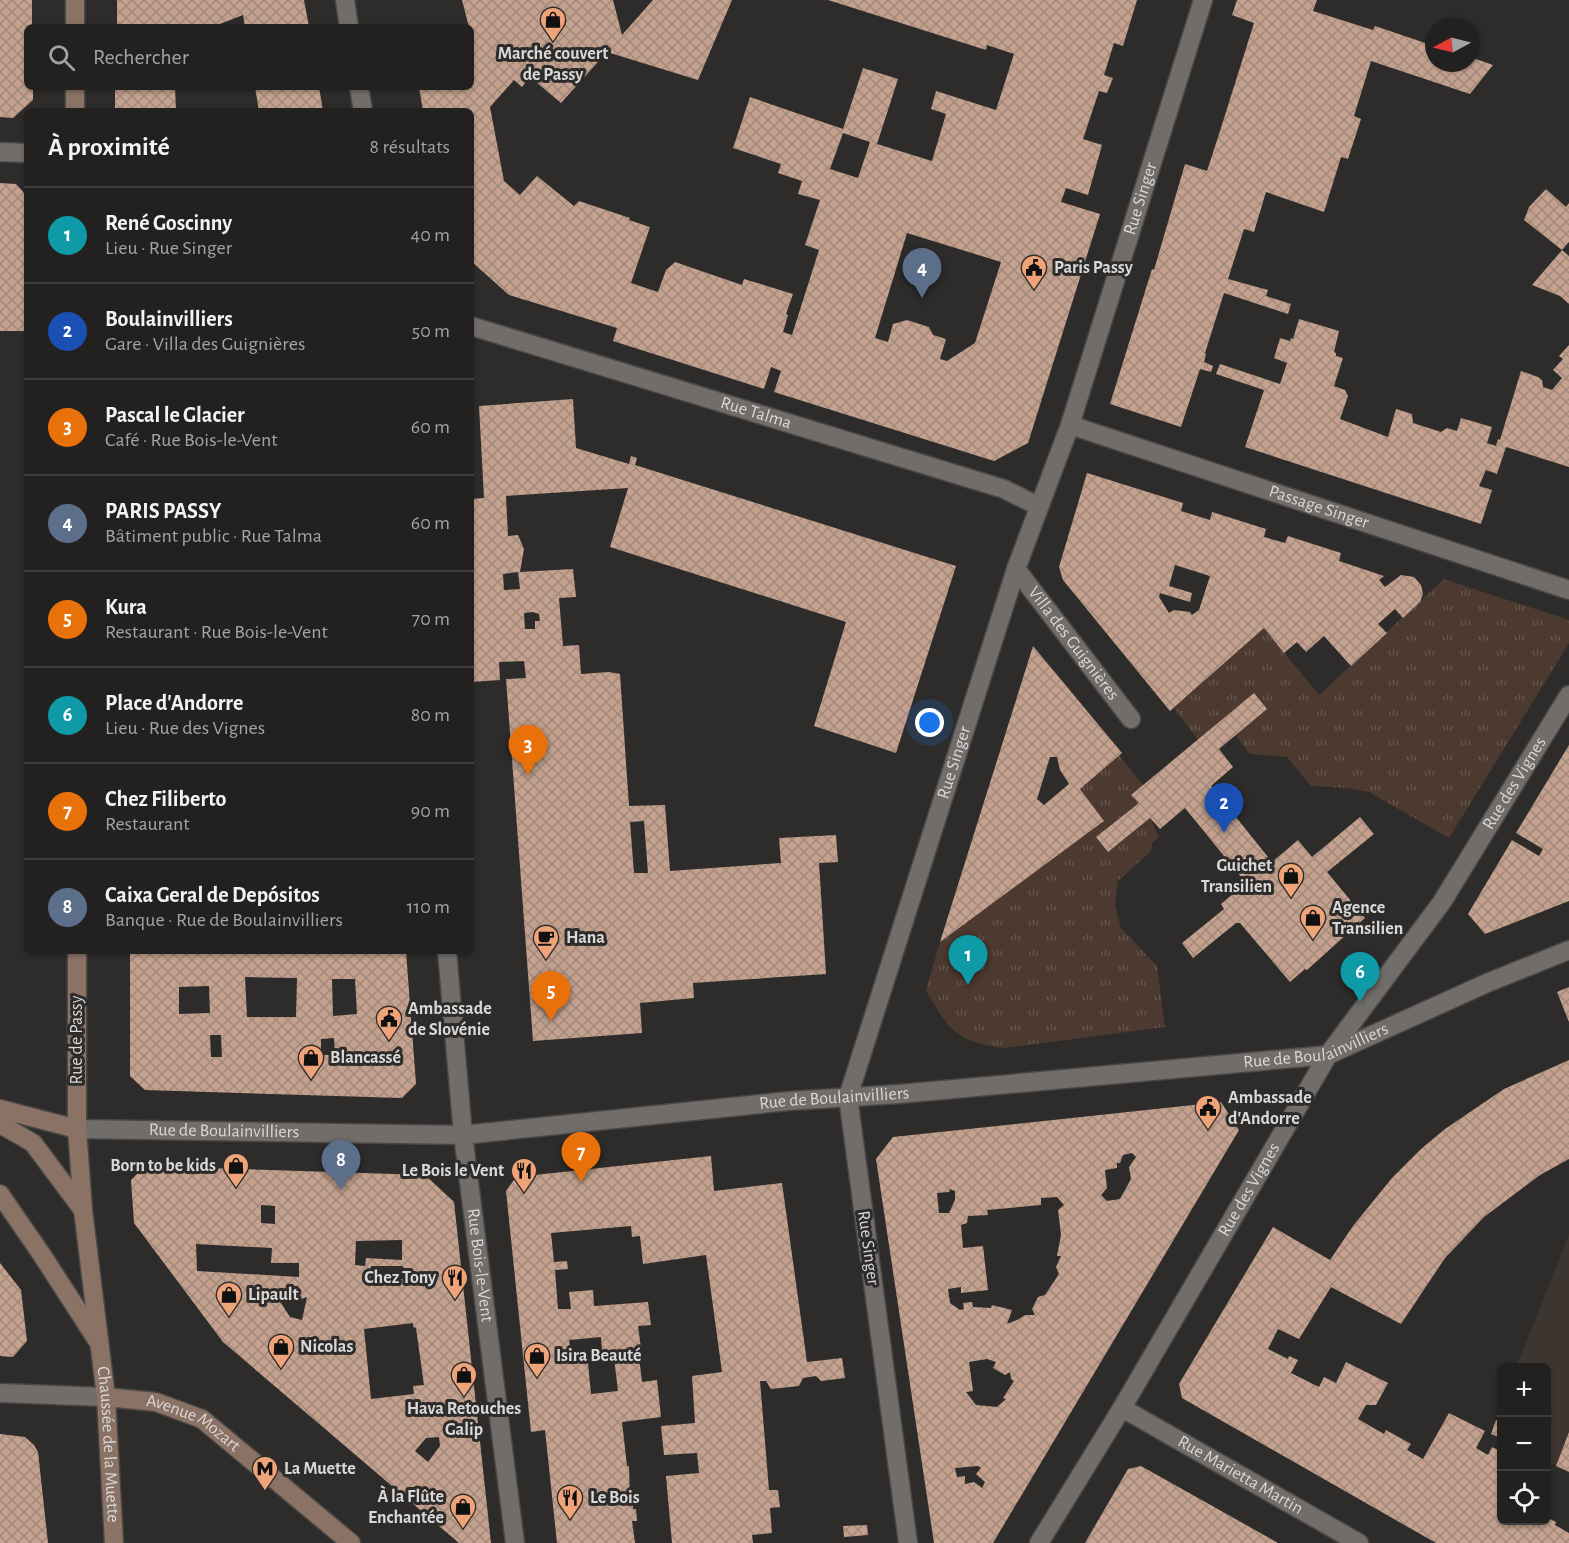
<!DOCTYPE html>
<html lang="fr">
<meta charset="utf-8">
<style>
:root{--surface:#222120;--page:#2a2929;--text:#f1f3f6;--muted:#a2a3a5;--line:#3f3e3e;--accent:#efa378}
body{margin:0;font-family:"Alegreya Sans",sans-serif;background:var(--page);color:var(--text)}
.controls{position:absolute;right:18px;bottom:18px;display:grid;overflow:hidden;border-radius:9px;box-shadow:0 2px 4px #0004}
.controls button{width:54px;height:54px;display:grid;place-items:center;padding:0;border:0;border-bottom:2px solid var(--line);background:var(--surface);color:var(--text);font:30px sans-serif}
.compass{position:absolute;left:1425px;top:18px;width:54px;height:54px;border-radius:50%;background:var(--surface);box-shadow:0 2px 4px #0004;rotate:263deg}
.you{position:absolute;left:930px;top:723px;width:21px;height:21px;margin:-15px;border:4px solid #fff;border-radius:50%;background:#1a73e8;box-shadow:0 0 0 9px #1a73e833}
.badge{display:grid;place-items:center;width:39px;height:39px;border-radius:50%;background:var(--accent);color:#fff;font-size:20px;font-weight:700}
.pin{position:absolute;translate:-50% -50px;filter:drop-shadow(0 2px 3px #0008)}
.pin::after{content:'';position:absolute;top:32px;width:21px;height:18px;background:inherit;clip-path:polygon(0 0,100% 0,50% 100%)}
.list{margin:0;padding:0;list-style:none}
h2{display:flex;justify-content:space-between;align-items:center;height:78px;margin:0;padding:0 24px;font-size:26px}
h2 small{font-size:20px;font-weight:400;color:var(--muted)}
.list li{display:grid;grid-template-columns:39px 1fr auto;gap:18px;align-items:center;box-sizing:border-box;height:96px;padding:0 24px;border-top:2px solid var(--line)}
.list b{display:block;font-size:22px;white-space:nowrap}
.list p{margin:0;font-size:20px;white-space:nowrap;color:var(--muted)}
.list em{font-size:20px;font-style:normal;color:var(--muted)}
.icon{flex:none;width:33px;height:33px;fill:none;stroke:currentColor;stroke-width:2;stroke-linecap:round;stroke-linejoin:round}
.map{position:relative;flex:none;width:1569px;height:1543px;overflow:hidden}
.search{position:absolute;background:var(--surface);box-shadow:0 2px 4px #0004;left:24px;top:24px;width:450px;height:66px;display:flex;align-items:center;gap:15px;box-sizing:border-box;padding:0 21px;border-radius:9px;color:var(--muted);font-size:22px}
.panel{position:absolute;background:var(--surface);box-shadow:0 2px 4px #0004;left:24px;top:108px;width:450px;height:846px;border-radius:9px}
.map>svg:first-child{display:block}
.built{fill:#3d3530}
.grass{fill:url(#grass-tufts)}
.building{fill:url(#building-cross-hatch);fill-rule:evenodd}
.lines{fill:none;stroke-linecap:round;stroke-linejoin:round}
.street-casing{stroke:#494746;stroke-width:21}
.secondary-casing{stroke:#494746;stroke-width:21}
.street{stroke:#706d6b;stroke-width:18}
.secondary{stroke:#8a7265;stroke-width:18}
.labels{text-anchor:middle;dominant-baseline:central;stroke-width:6;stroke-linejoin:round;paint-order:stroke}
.poi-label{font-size:18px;font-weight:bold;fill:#dad8d7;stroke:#2e2c2a;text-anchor:start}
.street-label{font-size:18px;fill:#dad8d7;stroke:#2e2c2a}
</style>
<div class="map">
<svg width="1569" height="1543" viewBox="0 0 1569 1543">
<defs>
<pattern id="grass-tufts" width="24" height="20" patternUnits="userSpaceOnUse" patternTransform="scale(1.5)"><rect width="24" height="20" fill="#4c392f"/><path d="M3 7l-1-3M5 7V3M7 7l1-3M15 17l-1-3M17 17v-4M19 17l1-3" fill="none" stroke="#65554c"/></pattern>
<pattern id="building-cross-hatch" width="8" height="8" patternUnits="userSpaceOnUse" patternTransform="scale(1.5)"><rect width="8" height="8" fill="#c3a18e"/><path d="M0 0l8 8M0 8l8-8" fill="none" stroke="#a2897a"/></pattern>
</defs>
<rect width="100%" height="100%" fill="#2e2c2a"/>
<!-- built -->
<path class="built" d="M1569 1234V1472L1547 1461 1546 1368H1516Z"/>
<!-- grass -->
<g class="grass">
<path d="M1444 579 1569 620V643L1449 838 1369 792 1347 788 1311 786 1287 757 1250 754 1235 735 1267 709 1254 694 1198 740 1174 708 1264 628 1319 695Z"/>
<path d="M1119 755 1143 785 1132 795 1139 803 1096 837 1108 852 1150 818 1159 837 1152 843 1151 851 1118 881 1115 905 1121 928 1157 966 1165 1027 1005 1048C957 1042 949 1031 926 990L940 942 1103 822 1080 789Z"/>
</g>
<!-- building -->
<g class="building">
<path d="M0 0H32V27H27V87H33V100L13 118 0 117Z"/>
<path d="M117 0H304L309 27H245L243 15 212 27H117Z"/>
<path d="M462 0H613L622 35 653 0H732L698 80 607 52 561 103 530 77 522 87 514 80 490 107 504 181 520 195 537 176 574 206 579 201 630 218 629 220 650 227 631 283 658 292 666 270 675 262 742 285 744 279 793 294 786 314 788 315 783 332 792 335 819 250 805 245 820 200 798 194 802 181 778 173 781 164 733 148 750 97 843 129 863 68 898 79 877 144 932 161 946 114 931 109 936 91 996 110 1014 54 987 45 986 50 828 0H1137L1123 46 1114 43 1104 75 1113 78 1107 93 1099 91 1083 139 1102 145 1088 195 1066 188 1061 202 1100 214 1028 443 994 461 774 392 781 371 771 367 764 389 613 341 617 328 509 295 471 261V111H423L419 87H471V27H469ZM843 133 870 142 858 178 830 169ZM907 233 1001 262 975 343 947 361 940 359 946 339 933 335 929 327 907 320 893 324 888 342 875 338Z"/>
<path d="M1237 0H1317L1313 11 1373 30 1375 26 1434 46V63H1470V57L1493 65 1470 94 1371 61 1354 116 1361 119 1348 159 1341 157 1324 212 1266 192 1254 232 1244 229 1228 279 1268 290 1266 296 1291 304 1288 314 1224 293 1205 353 1206 354 1204 362 1213 366 1211 372 1200 369 1181 427 1110 404 1152 269 1154 270 1185 164 1207 171 1220 131 1254 23 1232 15Z"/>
<path d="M115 87H175L176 111H115Z"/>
<path d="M255 87H319L323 111H259Z"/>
<path d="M0 183 16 184 27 196V331H0Z"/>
<path d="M1546 189 1566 207 1569 203V242L1562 250 1524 220 1529 207Z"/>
<path d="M1562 250 1569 256V304L1560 296 1532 285Z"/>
<path d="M1299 319 1339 331 1334 352 1336 353V356L1343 358 1334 386 1345 390 1348 396 1340 419 1388 437 1396 409 1412 414 1413 423 1441 432 1447 428 1457 431 1461 418 1492 427 1487 443 1496 446 1498 439 1500 440 1521 371 1538 377 1542 380 1543 387 1552 390 1562 378 1553 370 1563 359 1559 356 1569 345V467L1506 447 1497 474 1486 470 1479 486 1492 490 1481 524 1245 447 1264 390 1216 374 1220 364 1280 384 1287 363 1274 358 1280 338 1290 341 1291 338 1293 339Z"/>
<path d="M573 399 576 448 629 464 631 456 637 458 635 465 956 566 896 753 814 726 846 622 610 547 628 488 506 496 508 536 518 535 524 549 520 572 573 569 576 597 559 598 563 646 579 645 581 674 609 672 620 674 629 806 665 805 670 871 781 863 779 838 836 835 838 862 819 863 826 974 693 983 694 998 640 1003 642 1033 533 1041 506 679 526 678 524 661 499 662 500 680 471 682V499L484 498 479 406ZM518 572 520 589 504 590 503 574ZM533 612 539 614 540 621H535V629H525L524 613ZM644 821 648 873H634L630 822Z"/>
<path d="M1087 473 1183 503 1181 511 1210 520 1212 512 1266 529 1264 537 1285 543 1288 536 1341 553 1339 561 1384 576 1379 580 1385 587 1401 575 1414 577 1421 585 1423 594 1420 602 1403 618 1395 609 1378 624 1387 633 1351 666 1324 636 1306 652 1297 642 1284 653 1264 628 1170 711 1063 580 1059 567ZM1175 565 1210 576 1199 610 1192 615 1190 612 1174 610 1169 613 1159 597 1160 593 1190 602 1192 593 1169 586Z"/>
<path d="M1033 646 1122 753 1080 789 1104 821 940 942ZM1050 757H1057L1060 770 1069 784 1044 805 1037 799Z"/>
<path d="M1254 693 1267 709 1219 749 1233 767 1211 786 1272 862 1298 840 1312 857 1360 817 1374 834 1327 872 1365 918 1307 970 1305 969 1290 982 1240 923H1236L1193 958 1182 943 1224 909 1221 904 1246 883 1185 808 1160 829 1150 818 1108 852 1096 837 1139 803 1131 795Z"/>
<path d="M1569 745V901L1485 934 1468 914 1512 840 1539 856 1543 849 1516 833Z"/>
<path d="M130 951H406L416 1084 402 1098 145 1090 130 1076ZM245 977 297 978 296 1017H247ZM332 979H355L357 1014 333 1016ZM209 986 210 1013 179 1014V987ZM210 1035H221L222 1057H211ZM334 1038 335 1055H321V1039Z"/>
<path d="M1569 987V1022L1557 992Z"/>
<path d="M1569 1060V1159L1540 1175 1484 1217 1445 1258 1401 1324 1331 1287 1299 1339 1278 1329 1268 1349 1288 1359 1289 1356 1298 1360 1291 1373 1319 1387 1324 1377 1336 1383 1346 1362 1388 1383 1376 1405H1366L1358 1419 1384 1434 1386 1430 1411 1444 1407 1450 1423 1459 1449 1413 1485 1431 1476 1448 1488 1455 1492 1447 1502 1452V1521L1548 1522 1550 1519 1556 1522 1555 1525 1569 1533V1543H1436L1182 1398 1179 1384 1273 1227 1330 1260 1353 1226 1392 1178 1421 1149 1445 1129 1504 1089Z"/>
<path d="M1221 1102 1239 1130 993 1543H934L876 1159 893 1137ZM1132 1153 1136 1157 1129 1167 1131 1179 1120 1199 1107 1201 1101 1195 1107 1188 1105 1170 1117 1168V1163H1120L1123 1155ZM950 1189 955 1191V1200L949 1213H939L937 1193 949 1192ZM1057 1197 1064 1205 1058 1210 1061 1235 1057 1256H1061L1056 1267 1059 1274 1045 1295 1038 1297 1032 1309 1035 1315H1025L1019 1319 1007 1324 1012 1310 992 1305 991 1308 973 1307 972 1302 963 1303 964 1309 960 1310 950 1303 948 1289 961 1287V1293L988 1290 983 1246 963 1248 961 1225 967 1223 968 1216 988 1215 987 1210 1041 1205V1198ZM987 1359 996 1362 993 1368 1005 1375 1010 1372 1011 1379 1014 1381 1003 1398 1006 1399 997 1407 976 1405 966 1392 973 1391 969 1362ZM978 1466 981 1468 976 1474 985 1482 982 1488 974 1482 965 1484V1476L957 1477 955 1468Z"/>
<path d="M711 1156 714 1191 782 1183 807 1362 842 1358 845 1378 821 1381 816 1376 803 1378 799 1386 771 1389 766 1381H760L769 1490H778L780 1507 770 1508 772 1533 752 1535 753 1543H672L666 1476 699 1473 697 1453 664 1455 661 1426 695 1423 692 1376 722 1372 706 1255 643 1264 640 1236 632 1237 631 1226 551 1233 554 1262 567 1261 568 1269 555 1270 558 1309H571L569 1292 593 1290 594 1306 648 1302 651 1325 638 1326 641 1348H638L642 1382 657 1380 661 1417 622 1422 627 1466H629L630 1502H633V1509H636L637 1521H632L635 1543H557L545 1430 531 1432 506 1191 516 1177ZM601 1337 602 1351 613 1350 618 1391 591 1394 587 1353 571 1354 569 1340Z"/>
<path d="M145 1166 425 1175 454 1202 491 1543H459L223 1342 134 1223 131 1180ZM261 1205 275 1206V1224L261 1223ZM402 1240V1260L366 1258 365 1266 355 1265 356 1241ZM196 1244 272 1248 271 1263H299V1277L197 1271ZM371 1266H402L404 1268 403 1279 371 1278ZM285 1294 291 1303 307 1297 302 1320 290 1317 279 1300ZM413 1323V1327L416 1328 424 1385 413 1386 414 1394 371 1399 364 1329ZM439 1437 440 1446 428 1462 415 1451 426 1438Z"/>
<path d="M0 1263 21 1290 27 1341 13 1357 0 1356Z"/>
<path d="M1496 1420 1502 1422V1439L1491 1434Z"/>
<path d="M1569 1432V1472L1556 1466Z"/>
<path d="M0 1434 25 1437 34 1445 38 1452 48 1543H0Z"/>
<path d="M1141 1466 1216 1508 1278 1543H1085L1128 1469Z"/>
<path d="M867 1525 868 1535 844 1537 843 1526Z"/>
</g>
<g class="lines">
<defs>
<g id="street">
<path d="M345 0 349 27"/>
<path d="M359 87 363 111"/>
<path d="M0 152 27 153"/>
<path id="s1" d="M471 326 1004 489 1038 506"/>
<path id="s2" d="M1070 425 1569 590"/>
<path id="s3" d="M1016 569 1131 719"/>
<path id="s4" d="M447 951 463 1135 515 1543"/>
<path id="s5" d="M77 1129 463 1135 789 1101 899 1094 1328 1055 1487 983 1569 950"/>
<path d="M0 1393 106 1397"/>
<path id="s6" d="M1122 1408 1359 1543"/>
<path id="s7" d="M908 1543 848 1097 1016 569 1070 425 1203 0"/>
<path id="s8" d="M1039 1543 1122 1408 1328 1055 1442 902 1569 695"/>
</g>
<g id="secondary">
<path d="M75 27V0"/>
<path d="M75 111V87"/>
<path id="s9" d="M77 951V1129L83 1210 106 1397 114 1543"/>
<path d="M0 1109 77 1129"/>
<path d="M0 1124 33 1143 83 1210"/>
<path d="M0 1194 42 1255 97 1340"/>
<path id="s10" d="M106 1397 156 1402 202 1419 351 1543"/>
</g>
</defs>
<!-- street casing -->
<use href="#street" class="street-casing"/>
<!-- secondary casing -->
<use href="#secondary" class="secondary-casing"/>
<!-- street -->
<use href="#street" class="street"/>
<!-- secondary -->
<use href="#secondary" class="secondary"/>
</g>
<!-- icons -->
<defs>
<symbol id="shop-pin" viewBox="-11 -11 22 30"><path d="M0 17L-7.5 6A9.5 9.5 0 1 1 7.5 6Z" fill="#efa378" stroke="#2e2c2a"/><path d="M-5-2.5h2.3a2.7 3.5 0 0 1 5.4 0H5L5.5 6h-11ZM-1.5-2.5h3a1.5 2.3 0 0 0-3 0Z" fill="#111"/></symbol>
<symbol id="civic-pin" viewBox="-11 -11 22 30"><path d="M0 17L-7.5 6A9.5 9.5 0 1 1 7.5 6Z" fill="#efa378" stroke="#2e2c2a"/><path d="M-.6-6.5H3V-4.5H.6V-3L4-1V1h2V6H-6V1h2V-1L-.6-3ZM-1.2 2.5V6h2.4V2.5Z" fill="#111"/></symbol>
<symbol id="cafe-pin" viewBox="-11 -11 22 30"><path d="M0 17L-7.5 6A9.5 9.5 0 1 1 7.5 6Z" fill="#efa378" stroke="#2e2c2a"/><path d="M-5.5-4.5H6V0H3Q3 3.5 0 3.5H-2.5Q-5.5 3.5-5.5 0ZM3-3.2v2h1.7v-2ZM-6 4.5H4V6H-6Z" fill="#111"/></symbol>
<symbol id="restaurant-pin" viewBox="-11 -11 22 30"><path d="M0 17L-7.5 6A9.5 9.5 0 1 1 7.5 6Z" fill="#efa378" stroke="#2e2c2a"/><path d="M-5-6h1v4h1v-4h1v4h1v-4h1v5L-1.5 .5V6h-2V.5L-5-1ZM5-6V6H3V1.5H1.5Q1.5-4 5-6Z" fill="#111"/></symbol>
<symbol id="metro-pin" viewBox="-11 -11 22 30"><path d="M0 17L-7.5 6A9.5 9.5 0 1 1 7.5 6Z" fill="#efa378" stroke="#2e2c2a"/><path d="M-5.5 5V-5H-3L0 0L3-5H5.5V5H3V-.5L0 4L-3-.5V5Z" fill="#111"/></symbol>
</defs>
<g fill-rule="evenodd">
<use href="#shop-pin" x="538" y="5" width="30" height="40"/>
<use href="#civic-pin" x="1019" y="253" width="30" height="40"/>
<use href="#shop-pin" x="1276" y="861" width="30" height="40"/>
<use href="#shop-pin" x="1298" y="903" width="30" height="40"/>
<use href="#cafe-pin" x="531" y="923" width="30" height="40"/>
<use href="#civic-pin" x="374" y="1004" width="30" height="40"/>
<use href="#shop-pin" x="296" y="1043" width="30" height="40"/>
<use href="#civic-pin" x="1193" y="1093" width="30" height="40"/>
<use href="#shop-pin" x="221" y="1151" width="30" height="40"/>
<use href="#restaurant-pin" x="509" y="1156" width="30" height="40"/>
<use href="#restaurant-pin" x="440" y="1263" width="30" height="40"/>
<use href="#shop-pin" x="214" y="1280" width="30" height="40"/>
<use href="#shop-pin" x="266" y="1332" width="30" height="40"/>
<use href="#shop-pin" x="522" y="1341" width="30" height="40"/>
<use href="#shop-pin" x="449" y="1360" width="30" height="40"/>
<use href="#metro-pin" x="250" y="1454" width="30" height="40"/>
<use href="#restaurant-pin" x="555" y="1483" width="30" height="40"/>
<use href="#shop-pin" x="448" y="1492" width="30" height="40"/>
</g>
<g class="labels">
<!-- poi labels -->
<g class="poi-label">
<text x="553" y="54" text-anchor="middle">Marché couvert<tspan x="553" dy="21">de Passy</tspan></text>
<text x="1054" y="268">Paris Passy</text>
<text x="1272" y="866" text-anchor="end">Guichet<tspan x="1272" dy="21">Transilien</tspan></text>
<text x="1332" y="908">Agence<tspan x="1332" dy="21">Transilien</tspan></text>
<text x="566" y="938">Hana</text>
<text x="408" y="1009">Ambassade<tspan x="408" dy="21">de Slovénie</tspan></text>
<text x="330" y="1058">Blancassé</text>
<text x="1228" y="1098">Ambassade<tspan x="1228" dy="21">d'Andorre</tspan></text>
<text x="216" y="1166" text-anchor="end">Born to be kids</text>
<text x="504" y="1171" text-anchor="end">Le Bois le Vent</text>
<text x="436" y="1278" text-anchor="end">Chez Tony</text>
<text x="248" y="1295">Lipault</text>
<text x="300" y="1347">Nicolas</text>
<text x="556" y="1356">Isira Beauté</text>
<text x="464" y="1409" text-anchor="middle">Hava Retouches<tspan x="464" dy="21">Galip</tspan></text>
<text x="284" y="1469">La Muette</text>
<text x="444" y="1497" text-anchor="end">À la Flûte<tspan x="444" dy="21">Enchantée</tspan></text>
<text x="590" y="1498">Le Bois</text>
</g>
<!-- street labels -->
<g class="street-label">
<text stroke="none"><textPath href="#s7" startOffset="1395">Rue Singer</textPath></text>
<text stroke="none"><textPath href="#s1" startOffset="298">Rue Talma</textPath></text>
<text stroke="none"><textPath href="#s2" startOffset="262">Passage Singer</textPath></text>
<text stroke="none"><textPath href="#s3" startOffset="94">Villa des Guignières</textPath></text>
<text stroke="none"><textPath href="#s7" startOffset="801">Rue Singer</textPath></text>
<text stroke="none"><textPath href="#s8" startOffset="897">Rue des Vignes</textPath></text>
<text transform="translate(77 1040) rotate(-90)">Rue de Passy</text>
<text stroke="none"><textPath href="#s5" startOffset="1245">Rue de Boulainvilliers</textPath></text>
<text stroke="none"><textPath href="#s5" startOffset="759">Rue de Boulainvilliers</textPath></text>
<text stroke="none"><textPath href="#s5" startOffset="147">Rue de Boulainvilliers</textPath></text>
<text stroke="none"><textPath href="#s8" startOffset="411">Rue des Vignes</textPath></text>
<text transform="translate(868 1248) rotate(82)">Rue Singer</text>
<text stroke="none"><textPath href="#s4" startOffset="316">Rue Bois-le-Vent</textPath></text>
<text stroke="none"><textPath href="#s10" startOffset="93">Avenue Mozart</textPath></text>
<text stroke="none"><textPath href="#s9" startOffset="495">Chaussée de la Muette</textPath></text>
<text stroke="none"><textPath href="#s6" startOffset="136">Rue Marietta Martin</textPath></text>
</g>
</g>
</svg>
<div class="controls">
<button>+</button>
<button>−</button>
<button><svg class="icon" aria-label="locate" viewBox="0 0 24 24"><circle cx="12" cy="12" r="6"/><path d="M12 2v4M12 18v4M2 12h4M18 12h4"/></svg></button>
</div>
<svg class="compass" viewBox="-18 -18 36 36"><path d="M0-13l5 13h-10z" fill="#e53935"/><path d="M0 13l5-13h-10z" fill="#a2a3a5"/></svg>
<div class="you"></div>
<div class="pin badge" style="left:968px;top:985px;background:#0f9aa8">1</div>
<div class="pin badge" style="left:1224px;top:833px;background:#1a4fb4">2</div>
<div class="pin badge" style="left:528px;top:775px;background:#e8710a">3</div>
<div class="pin badge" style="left:922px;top:298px;background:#5c6f8a">4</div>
<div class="pin badge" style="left:551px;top:1021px;background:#e8710a">5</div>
<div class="pin badge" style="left:1360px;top:1002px;background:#0f9aa8">6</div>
<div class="pin badge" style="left:581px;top:1182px;background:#e8710a">7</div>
<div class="pin badge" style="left:341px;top:1190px;background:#5c6f8a">8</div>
<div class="search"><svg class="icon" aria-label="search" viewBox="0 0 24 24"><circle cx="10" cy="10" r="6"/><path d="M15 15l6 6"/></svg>Rechercher</div>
<section class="panel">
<h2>À proximité<small>8 résultats</small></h2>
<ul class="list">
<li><span class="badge" style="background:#0f9aa8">1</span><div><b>René Goscinny</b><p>Lieu · Rue Singer</p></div><em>40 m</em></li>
<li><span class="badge" style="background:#1a4fb4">2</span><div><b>Boulainvilliers</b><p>Gare · Villa des Guignières</p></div><em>50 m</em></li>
<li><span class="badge" style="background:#e8710a">3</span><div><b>Pascal le Glacier</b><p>Café · Rue Bois-le-Vent</p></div><em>60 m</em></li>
<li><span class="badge" style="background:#5c6f8a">4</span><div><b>PARIS PASSY</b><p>Bâtiment public · Rue Talma</p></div><em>60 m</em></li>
<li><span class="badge" style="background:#e8710a">5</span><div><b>Kura</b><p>Restaurant · Rue Bois-le-Vent</p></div><em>70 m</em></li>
<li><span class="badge" style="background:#0f9aa8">6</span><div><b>Place d'Andorre</b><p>Lieu · Rue des Vignes</p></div><em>80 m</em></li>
<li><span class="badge" style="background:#e8710a">7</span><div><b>Chez Filiberto</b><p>Restaurant</p></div><em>90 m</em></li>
<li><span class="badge" style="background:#5c6f8a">8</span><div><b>Caixa Geral de Depósitos</b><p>Banque · Rue de Boulainvilliers</p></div><em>110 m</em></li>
</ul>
</section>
</div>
